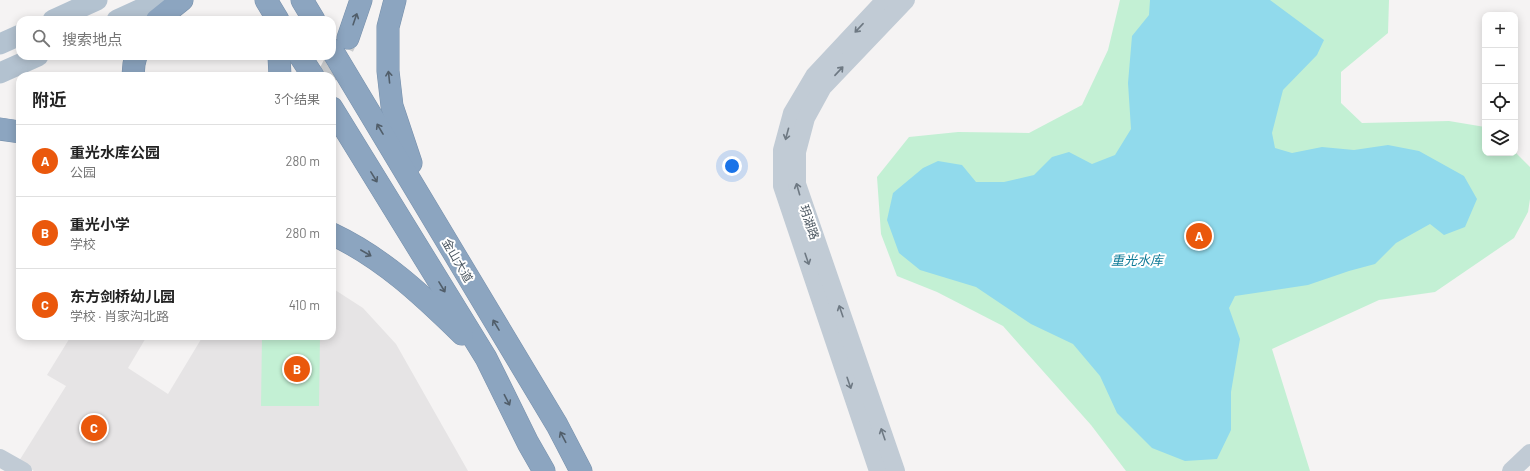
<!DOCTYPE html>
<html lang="zh">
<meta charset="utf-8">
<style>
:root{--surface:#fff;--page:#f6f6f6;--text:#222;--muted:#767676;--line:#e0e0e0;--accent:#ea580c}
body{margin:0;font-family:Barlow,"Noto Sans SC",sans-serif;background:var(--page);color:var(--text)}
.controls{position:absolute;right:12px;top:12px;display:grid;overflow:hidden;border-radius:8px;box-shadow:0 2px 10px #0003}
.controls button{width:36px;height:36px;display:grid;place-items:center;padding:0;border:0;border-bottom:1px solid var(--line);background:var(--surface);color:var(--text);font:20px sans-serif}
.you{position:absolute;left:732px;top:166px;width:14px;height:14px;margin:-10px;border:3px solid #fff;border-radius:50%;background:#1a73e8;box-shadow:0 0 0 6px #1a73e833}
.badge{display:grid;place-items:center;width:26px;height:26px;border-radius:50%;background:var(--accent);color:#fff;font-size:13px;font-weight:700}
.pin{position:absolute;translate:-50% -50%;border:2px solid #fff;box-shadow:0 1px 4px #0006}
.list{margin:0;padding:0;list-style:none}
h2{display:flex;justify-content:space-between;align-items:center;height:52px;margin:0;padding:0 16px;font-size:17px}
h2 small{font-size:13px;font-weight:400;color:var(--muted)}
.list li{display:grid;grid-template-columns:26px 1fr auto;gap:12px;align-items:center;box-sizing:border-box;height:72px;padding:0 16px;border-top:1px solid var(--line)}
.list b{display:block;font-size:15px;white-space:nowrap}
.list p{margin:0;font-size:13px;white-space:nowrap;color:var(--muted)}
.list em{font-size:13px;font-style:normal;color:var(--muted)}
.icon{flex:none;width:22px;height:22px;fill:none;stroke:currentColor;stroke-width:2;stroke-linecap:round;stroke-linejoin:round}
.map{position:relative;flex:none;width:1530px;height:471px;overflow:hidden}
.search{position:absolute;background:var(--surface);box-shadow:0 2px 10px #0003;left:16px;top:16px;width:320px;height:44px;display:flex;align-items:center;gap:10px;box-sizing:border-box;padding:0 14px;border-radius:12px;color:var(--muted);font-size:15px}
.panel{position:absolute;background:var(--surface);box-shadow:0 2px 10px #0003;left:16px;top:72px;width:320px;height:268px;border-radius:12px}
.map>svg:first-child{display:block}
.education{fill:#e6e4e5}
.green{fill:#c3f0d4}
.water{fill:#91daec}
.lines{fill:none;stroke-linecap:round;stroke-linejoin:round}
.highway-tunnel{stroke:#caccce;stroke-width:22;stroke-dasharray:22 11;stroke-linecap:butt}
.highway-casing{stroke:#7790ab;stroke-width:23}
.secondary{stroke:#c1cbd5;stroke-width:18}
.primary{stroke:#b3c2d0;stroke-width:21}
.highway{stroke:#8ca5c0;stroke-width:22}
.oneway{stroke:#515e6a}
.oneway2{stroke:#6e7983}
.labels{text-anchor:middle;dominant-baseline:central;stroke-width:4;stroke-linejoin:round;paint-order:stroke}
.street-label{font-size:12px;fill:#4a5660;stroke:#fff}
.water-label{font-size:13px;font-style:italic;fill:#0f7b97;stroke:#fff}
</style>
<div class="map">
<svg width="1530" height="471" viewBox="0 0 1530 471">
<rect width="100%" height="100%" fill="#f5f3f3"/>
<!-- education -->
<path class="education" d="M332 288 363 308 396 344 468 471H34L19 461 66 386 47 375 71 336H147L128 368 168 394 203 336H332Z"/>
<!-- green -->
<g class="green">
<path d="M1120 0H1389L1388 33 1341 72V103L1362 123 1449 121 1485 127V153H1515V152L1530 167V199L1528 212 1514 238 1435 292 1379 300 1272 349 1310 471H1126L1091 425 1003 326 937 292 897 276 881 234 877 177 909 137 958 132 1029 133 1082 105 1108 50Z"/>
<path d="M262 336H320L319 406H261Z"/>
</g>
<!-- water -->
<path class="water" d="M1150 0H1270L1324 40 1317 55 1283 90 1272 133 1275 148 1292 153 1322 147 1354 150 1388 145 1419 151 1464 176 1477 199 1465 227 1444 235 1430 224 1396 243 1375 264 1349 271 1308 285 1235 296 1229 308 1240 339 1231 392V430L1217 459 1185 461 1152 448 1117 413 1100 376 1073 344 1031 324 976 287 920 270 899 253 887 220 893 193 923 168 938 161 962 165 976 182H1004L1034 175 1052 157 1069 152 1092 164 1115 155 1131 129 1128 83 1132 36 1149 15Z"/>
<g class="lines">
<!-- highway-tunnel -->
<path class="highway-tunnel" d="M328 76 345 43"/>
<defs>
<g id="highway">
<path d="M266 0 278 20"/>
<path d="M302 0 314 20"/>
<path d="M395 0 388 27V71L392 106 411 163"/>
<path d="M157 20 182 0"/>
<path d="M348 38 361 0"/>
<path d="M332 50 557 425 581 471"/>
<path d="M279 56 280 76"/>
<path d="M300 56 313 76"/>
<path d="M133 76 134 64 136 56"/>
<path d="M332 108 486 358 528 443 544 471"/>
<path d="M0 129 20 132"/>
<path d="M332 234C383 258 422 295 462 334"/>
</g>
</defs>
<!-- highway casing -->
<use href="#highway" class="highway-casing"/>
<!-- secondary -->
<g class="secondary">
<path d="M0 458 23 471"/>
<path d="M878 471 782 186V150L792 113 814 76 885 0"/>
<path d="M896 471 797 184V152L806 118 823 87 906 0"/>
<path d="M1511 471 1530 453"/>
</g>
<!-- primary -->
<g class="primary">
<path d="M53 20 97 0"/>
<path d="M117 20 161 0"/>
<path d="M0 44 20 35"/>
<path d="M0 73 38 56"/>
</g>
<!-- highway -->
<use href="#highway" class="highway"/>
</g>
<!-- one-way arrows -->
<defs><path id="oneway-shaft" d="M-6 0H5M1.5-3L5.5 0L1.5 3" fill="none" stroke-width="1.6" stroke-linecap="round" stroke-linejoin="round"/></defs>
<g class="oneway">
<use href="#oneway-shaft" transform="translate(355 19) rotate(-71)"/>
<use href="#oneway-shaft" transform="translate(389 77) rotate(-96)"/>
<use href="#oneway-shaft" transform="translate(380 129) rotate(-121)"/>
<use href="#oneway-shaft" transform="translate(374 177) rotate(58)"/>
<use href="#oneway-shaft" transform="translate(366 253) rotate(30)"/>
<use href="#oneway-shaft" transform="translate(442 287) rotate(59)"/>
<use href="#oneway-shaft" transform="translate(496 325) rotate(-121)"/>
<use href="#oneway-shaft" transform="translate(507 400) rotate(63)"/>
<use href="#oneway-shaft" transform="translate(563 437) rotate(-118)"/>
</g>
<g class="oneway2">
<use href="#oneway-shaft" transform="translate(859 28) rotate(133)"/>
<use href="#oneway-shaft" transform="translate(839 71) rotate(-47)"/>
<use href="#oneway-shaft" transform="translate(787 134) rotate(105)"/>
<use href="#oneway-shaft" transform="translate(798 189) rotate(-106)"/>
<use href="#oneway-shaft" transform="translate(807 259) rotate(71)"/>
<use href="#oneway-shaft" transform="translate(841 311) rotate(-109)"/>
<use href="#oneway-shaft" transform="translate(849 383) rotate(71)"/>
<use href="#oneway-shaft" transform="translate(883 434) rotate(-109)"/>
</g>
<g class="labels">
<!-- street labels -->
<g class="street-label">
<text transform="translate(810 222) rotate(71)">玥湖路</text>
<text transform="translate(458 260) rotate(60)">金山大道</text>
</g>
<!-- water labels -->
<g class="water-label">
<text x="1137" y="260">重光水库</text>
</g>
</g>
</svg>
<div class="controls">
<button>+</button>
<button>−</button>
<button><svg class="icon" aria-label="locate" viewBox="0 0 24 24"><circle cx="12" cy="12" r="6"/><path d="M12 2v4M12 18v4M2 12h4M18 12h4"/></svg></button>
<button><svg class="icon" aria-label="layers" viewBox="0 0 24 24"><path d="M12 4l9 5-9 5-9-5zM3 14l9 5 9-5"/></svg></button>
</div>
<div class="you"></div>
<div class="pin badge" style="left:1199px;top:236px">A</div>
<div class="pin badge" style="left:297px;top:369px">B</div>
<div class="pin badge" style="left:94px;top:428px">C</div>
<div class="search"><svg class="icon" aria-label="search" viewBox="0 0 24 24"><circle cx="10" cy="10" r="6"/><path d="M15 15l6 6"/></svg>搜索地点</div>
<section class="panel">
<h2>附近<small>3个结果</small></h2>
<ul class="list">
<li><span class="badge">A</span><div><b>重光水库公园</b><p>公园</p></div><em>280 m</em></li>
<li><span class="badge">B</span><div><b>重光小学</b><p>学校</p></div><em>280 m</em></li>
<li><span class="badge">C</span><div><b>东方剑桥幼儿园</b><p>学校 · 肖家沟北路</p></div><em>410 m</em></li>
</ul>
</section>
</div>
